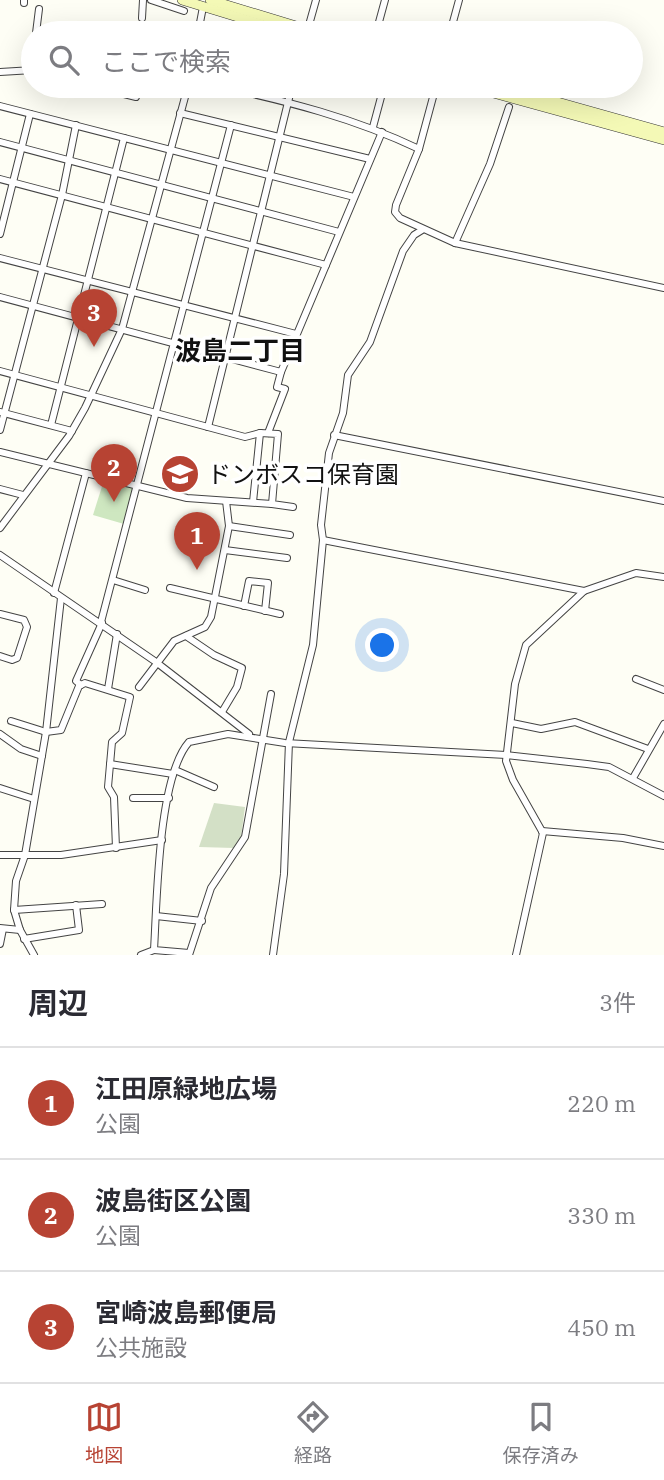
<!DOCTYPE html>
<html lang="ja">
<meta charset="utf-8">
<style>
:root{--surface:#fff;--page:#f7f7f7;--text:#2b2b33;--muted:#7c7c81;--line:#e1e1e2;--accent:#b74333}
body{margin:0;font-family:"IBM Plex Serif","Noto Sans JP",serif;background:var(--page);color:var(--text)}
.you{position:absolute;left:383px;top:646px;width:24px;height:24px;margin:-18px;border:5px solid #fff;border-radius:50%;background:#1a73e8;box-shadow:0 0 0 10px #1a73e833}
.badge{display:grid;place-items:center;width:46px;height:46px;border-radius:50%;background:var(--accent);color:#fff;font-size:23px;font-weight:700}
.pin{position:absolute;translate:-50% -58px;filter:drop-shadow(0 2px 4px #0008)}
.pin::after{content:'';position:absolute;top:37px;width:24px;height:21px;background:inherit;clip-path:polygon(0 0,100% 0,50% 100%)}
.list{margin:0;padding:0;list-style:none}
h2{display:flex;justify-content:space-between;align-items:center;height:91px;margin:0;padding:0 28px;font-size:30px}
h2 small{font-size:23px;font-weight:400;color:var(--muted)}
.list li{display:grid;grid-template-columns:46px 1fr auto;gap:21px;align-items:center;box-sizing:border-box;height:112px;padding:0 28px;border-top:2px solid var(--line)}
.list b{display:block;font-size:26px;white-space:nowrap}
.list p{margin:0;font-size:23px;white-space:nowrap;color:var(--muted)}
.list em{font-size:23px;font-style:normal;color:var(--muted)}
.icon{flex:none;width:38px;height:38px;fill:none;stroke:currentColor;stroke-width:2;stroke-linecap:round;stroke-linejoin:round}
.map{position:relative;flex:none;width:664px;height:955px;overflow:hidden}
.search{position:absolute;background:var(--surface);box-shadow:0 7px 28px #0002;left:21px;right:21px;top:21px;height:77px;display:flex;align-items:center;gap:18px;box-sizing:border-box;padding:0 24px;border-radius:38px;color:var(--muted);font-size:26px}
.sheet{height:427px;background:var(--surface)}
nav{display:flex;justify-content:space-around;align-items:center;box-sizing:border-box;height:98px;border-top:2px solid var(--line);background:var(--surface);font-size:19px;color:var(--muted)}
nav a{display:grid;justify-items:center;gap:4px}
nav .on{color:var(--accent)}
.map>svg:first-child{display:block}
.green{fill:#cee7c0}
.cemetery{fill:#d3e0c6}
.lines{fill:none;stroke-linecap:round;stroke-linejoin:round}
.street-casing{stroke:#444;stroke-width:8}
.secondary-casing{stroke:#333;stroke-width:10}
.street{stroke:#fff;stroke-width:6}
.secondary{stroke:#f4f9b6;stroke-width:9}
.labels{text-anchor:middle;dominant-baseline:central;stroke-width:7;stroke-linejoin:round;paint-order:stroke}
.poi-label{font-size:24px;fill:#111;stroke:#fff;text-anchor:start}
.neighbourhood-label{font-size:26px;font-weight:bold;fill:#111;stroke:#fff}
</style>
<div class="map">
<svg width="664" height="955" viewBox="0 0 664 955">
<rect width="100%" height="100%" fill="#fefef5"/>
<!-- green -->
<path class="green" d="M104 480 135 489 124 524 93 515Z"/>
<!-- cemetery -->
<path class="cemetery" d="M214 803 245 807 240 845 234 848 199 847Z"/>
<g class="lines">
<defs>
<g id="street">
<path d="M151 0 184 11"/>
<path d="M24 3V0"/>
<path d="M142 18 143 0"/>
<path d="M307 32 316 0"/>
<path d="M36 33 39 9"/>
<path d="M70 33V26"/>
<path d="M107 33V29"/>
<path d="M198 33 203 7"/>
<path d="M376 33 385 0"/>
<path d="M450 33 459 0"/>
<path d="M32 70 33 58"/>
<path d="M0 72 33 70"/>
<path d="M125 86 124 94 136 97"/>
<path d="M217 86C287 101 354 118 419 149"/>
<path d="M436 86 419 149 396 205 395 212 400 218 455 243 664 288"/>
<path d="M0 106 354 197"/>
<path d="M180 113 370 159"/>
<path d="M373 127 384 86"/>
<path d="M0 142 339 232"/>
<path d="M0 179 326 265"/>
<path d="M0 234 30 114"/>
<path d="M455 243 490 164 509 107"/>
<path d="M0 258 296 334"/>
<path d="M0 297 281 372 382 132"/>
<path d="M0 371 245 437 260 433 278 434 272 504 293 507"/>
<path d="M0 412 72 431"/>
<path d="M51 425 124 138"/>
<path d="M208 427 292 86"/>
<path d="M0 430 62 195 76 125"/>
<path d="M268 433 285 389 277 387 281 372"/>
<path d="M334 435 664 501"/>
<path d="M0 452 187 498 272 504"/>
<path d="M0 489 23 495"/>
<path d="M253 502 260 433"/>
<path d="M229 526 290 535"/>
<path d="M0 528 69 436 85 408 122 329 188 86"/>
<path d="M323 540 584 591"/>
<path d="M225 550 287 558"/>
<path d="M0 555 156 662 249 734"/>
<path d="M113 580 145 590"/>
<path d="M170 588 280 614"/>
<path d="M54 593 86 473"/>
<path d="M244 606 249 581 268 583 265 611"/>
<path d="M0 614 24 620 27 627 17 658 12 660 0 656"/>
<path d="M101 622 231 125"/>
<path d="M186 636 214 655 242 668 237 687 222 712"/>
<path d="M636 679 664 690"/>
<path d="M81 685 76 681 102 623"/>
<path d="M139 687 174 641 205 627 211 617 229 526 226 501"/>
<path d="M108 689 117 634"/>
<path d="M11 721 46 732 61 730 79 686 85 683 130 697 122 733 112 742 108 787 114 797 116 848"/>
<path d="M512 723 541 729 575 722 648 749"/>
<path d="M0 734 21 749 42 756"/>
<path d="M110 764 173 774"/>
<path d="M175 770 214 787"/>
<path d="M633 778 664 724"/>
<path d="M0 788 34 799"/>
<path d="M133 798H169"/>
<path d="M542 831 623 838 664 846"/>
<path d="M0 855H61L162 840"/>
<path d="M14 910 102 904"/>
<path d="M156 916 202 921"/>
<path d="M0 928 20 930"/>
<path d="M24 939 79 930 76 905"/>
<path d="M0 944 3 929"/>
<path d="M189 953 154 950C157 901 158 777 189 742L228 734 285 743 506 755 587 764 609 767 664 796"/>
<path d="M34 955 20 930 14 910 16 881 25 855 46 732 61 598"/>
<path d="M141 955 154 950"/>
<path d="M189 955 211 888 245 837 271 694"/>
<path d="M273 955 284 874 289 742 313 645 323 540 321 525 329 453 343 413 348 375 370 342 403 251 414 235 422 230"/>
<path d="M516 955 543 833 513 780 506 761 515 684 526 645 584 591 636 573 664 577"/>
</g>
<g id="secondary">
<path d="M182 0 290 33"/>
<path d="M210 0 319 33"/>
<path d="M468 86 664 140"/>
<path d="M500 86 664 132"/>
</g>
</defs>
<!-- street casing -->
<use href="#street" class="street-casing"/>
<!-- secondary casing -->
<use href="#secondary" class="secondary-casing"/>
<!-- street -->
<use href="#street" class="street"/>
<!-- secondary -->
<use href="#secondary" class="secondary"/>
</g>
<!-- icons -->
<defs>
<symbol id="school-disc" viewBox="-11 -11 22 22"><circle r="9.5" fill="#b74333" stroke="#fff"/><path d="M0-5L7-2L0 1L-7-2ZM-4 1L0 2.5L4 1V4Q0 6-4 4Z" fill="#fff"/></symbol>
</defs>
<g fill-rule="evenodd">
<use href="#school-disc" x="158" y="452" width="44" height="44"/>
</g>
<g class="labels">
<!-- poi labels -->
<g class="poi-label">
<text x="207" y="474">ドンボスコ保育園</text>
</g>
<!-- neighbourhood labels -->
<g class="neighbourhood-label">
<text x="240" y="350">波島二丁目</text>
</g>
</g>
</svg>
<div class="you"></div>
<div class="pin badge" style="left:197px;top:570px">1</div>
<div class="pin badge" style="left:114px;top:502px">2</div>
<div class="pin badge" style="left:94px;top:347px">3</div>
<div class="search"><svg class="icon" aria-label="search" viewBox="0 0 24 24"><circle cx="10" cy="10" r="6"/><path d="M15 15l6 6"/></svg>ここで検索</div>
</div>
<section class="sheet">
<h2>周辺<small>3件</small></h2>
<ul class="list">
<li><span class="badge">1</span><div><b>江田原緑地広場</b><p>公園</p></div><em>220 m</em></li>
<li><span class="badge">2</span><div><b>波島街区公園</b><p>公園</p></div><em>330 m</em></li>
<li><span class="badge">3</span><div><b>宮崎波島郵便局</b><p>公共施設</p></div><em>450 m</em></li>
</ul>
</section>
<nav>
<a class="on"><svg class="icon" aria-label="map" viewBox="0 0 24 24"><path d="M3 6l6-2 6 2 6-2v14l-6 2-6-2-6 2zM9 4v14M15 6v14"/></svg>地図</a>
<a><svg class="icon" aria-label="directions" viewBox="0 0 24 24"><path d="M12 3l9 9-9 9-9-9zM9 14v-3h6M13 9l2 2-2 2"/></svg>経路</a>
<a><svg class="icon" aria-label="saved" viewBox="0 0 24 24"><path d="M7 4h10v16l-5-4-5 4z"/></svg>保存済み</a>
</nav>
